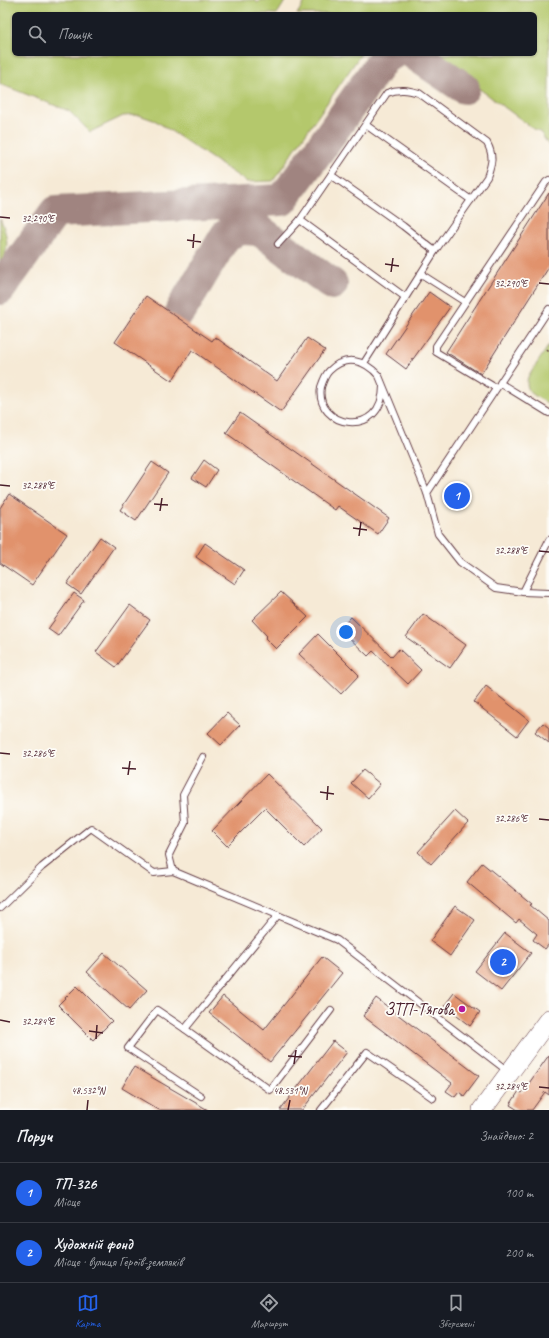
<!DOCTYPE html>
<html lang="uk">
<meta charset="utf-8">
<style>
:root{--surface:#171b24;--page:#20242c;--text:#f1f3f6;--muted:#9ea1a6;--line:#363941;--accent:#2563eb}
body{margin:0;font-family:Caveat,sans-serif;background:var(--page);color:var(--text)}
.you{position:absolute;left:346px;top:632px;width:14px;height:14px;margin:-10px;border:3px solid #fff;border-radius:50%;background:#1a73e8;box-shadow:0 0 0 6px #1a73e833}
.badge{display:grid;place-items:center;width:26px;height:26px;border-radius:50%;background:var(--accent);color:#fff;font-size:13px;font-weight:700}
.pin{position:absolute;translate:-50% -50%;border:2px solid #fff;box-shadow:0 1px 4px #0006}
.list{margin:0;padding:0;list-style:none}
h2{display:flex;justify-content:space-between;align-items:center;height:52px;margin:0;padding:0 16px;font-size:17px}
h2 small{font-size:13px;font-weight:400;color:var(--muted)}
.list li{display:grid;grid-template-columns:26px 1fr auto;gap:12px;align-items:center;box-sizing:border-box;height:60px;padding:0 16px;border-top:1px solid var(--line)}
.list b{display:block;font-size:15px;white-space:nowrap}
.list p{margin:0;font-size:13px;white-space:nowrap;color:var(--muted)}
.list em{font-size:13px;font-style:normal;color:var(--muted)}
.icon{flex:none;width:22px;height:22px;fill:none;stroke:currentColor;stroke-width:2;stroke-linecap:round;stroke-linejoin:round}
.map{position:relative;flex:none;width:549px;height:1110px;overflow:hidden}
.search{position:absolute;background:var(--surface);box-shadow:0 1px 3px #0004;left:12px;right:12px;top:12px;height:44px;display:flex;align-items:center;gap:10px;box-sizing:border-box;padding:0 14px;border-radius:6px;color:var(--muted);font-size:15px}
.sheet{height:172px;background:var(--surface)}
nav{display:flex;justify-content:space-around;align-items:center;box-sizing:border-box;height:56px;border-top:1px solid var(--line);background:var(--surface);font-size:11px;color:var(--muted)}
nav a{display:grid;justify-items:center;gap:2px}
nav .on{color:var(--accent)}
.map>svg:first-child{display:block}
.green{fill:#b4c86c;stroke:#7f744c}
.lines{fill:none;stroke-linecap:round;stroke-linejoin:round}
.taxiway{stroke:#a08480;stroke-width:32}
.building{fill:#e1926c}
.service-casing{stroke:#643d45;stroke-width:8}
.primary-casing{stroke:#643d45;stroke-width:20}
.path{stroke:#643d45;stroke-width:2;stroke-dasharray:3 3;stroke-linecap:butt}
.service{stroke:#fff;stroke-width:6}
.primary{stroke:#fff;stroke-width:19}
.ticks{fill:none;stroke:#4a1f2b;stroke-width:1.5}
.poi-dot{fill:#b5179e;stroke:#fdfcf7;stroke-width:1.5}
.labels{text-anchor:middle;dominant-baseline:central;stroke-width:3.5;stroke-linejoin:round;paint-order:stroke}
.poi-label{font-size:17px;fill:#4a1f2b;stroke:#fdfcf7;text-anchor:end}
.ticks-label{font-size:10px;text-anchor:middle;fill:#4a1f2b;stroke:#fdfcf7;stroke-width:3.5;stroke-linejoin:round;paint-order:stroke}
</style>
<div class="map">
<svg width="549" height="1110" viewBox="0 0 549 1110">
<rect width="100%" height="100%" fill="#fdfcf7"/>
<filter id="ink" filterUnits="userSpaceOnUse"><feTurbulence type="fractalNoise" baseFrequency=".025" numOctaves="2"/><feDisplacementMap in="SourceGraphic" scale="8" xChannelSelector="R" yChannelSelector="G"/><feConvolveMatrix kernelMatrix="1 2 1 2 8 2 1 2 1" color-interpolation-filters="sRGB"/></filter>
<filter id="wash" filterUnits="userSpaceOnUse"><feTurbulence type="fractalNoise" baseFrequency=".012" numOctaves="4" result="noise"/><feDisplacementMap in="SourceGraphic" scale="16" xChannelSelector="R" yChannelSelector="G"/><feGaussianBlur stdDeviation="0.9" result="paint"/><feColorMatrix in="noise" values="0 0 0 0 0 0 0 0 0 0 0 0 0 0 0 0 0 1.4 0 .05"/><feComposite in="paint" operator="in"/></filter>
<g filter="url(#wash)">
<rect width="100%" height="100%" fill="#f6ead6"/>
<!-- green -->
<g class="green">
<path d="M0 0H254L258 3 260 0H286L277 14H14V54H361L273 181 247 182 156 121 139 115 123 116 90 132 69 111 0 84Z"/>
<path d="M306 0H549V146L541 133 534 129 432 54H535V14H297Z"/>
<path d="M0 219C8 236 10 248 0 265Z"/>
<path d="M549 345V404C538 397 523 393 528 377Z"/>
</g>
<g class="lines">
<!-- taxiway -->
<g class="taxiway">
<path d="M414 54 464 88"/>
<path d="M223 203 332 284"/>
<path d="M0 289 55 212 282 200 322 146 385 57 392 54"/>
<path d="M181 310 226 235 242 229 259 230"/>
</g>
</g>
<g id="blocks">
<!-- building -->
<g class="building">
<path d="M549 193V267L481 374 446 352Z"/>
<path d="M429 292 450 307 406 369 386 354Z"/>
<path d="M146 296 212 341 215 337 277 381 307 338 325 350 281 412 192 350 172 381 115 342Z"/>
<path d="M240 413 389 518 378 534 338 506 335 510 226 433Z"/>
<path d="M204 460 217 470 206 487 192 478Z"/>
<path d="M152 462 168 473 136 521 120 510Z"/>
<path d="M454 486 466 494 460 505 447 497Z"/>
<path d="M9 494 67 534 32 585 0 563V508Z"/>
<path d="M100 537 114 547 81 594 67 584Z"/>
<path d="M205 543 244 570 235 584 196 557Z"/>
<path d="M281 592 308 617 276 649 265 638 267 636 252 620Z"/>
<path d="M74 593 84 600 58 636 48 629Z"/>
<path d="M130 605 150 620 116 667 96 652Z"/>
<path d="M423 614 466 645 450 668 406 637Z"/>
<path d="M351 617 392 657 399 649 421 670 408 684 373 651 368 656 340 629Z"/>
<path d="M318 634 359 675 341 694 299 654Z"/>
<path d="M486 686 529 720 517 736 474 702Z"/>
<path d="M227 713 240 725 221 745 208 733Z"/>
<path d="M543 723 549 728V743L535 732Z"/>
<path d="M363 770 380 784 368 798 351 783Z"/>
<path d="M267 774 322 828 304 847 265 808 227 846 212 831Z"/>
<path d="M455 811 468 823 431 864 418 852Z"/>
<path d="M482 863 532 904 530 905 549 921V944L545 949 533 940 537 934 519 919 516 923 467 882Z"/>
<path d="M455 906 475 920 450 956 430 941Z"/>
<path d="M505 933 531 953 501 991 475 971Z"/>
<path d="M104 953 147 990 129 1010 87 972Z"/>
<path d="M322 957 342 973 270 1062 209 1013 223 996 264 1030Z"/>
<path d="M77 986 112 1021 93 1040 58 1005Z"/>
<path d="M454 993 480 1012 470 1026 444 1006Z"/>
<path d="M376 998 479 1076 464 1096 459 1092 455 1097 446 1091 452 1083 363 1016Z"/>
<path d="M333 1041 347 1052 302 1110H280Z"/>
<path d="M549 1055V1095L545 1092 532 1110H518L510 1105 519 1091 522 1093Z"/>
<path d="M134 1067 208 1110H159L122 1088Z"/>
</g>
</g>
</g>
<g filter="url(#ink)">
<use href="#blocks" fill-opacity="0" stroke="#643d45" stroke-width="1"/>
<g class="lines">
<defs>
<g id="service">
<path d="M366 125 471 200"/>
<path d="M331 175 403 226 435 251"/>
<path d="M300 220 405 297"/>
<path d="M278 244 300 220 387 93C399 88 408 90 419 93L487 143C494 156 492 163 487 177L435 251 364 363"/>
<path d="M421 274 465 302"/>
<path d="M549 309 500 383 549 413"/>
<path d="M383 386C383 440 314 428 321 387 323 381 325 375 329 371 346 354 365 360 379 376L427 493 438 534 460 562 496 588 523 592 549 593"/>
<path d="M496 388 436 352V346L546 182 549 180"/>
<path d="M427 493 498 386"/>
<path d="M523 592 549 540"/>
<path d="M173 871 169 855 185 823 183 795 203 757"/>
<path d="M0 908 42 867 91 828 154 873 173 871 337 940 509 1072"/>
<path d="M278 915 185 1029 270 1090 331 1010"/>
<path d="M185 1029 157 1010 128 1048 201 1096"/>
<path d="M321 1110 367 1052 433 1098"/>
</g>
<path id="primary" d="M482 1110 549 1019"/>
</defs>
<!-- service casing -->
<use href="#service" class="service-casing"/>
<!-- primary casing -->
<use href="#primary" class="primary-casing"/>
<!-- path -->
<path class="path" d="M546 349 549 351"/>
<!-- service -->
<use href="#service" class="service"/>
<!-- primary -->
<use href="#primary" class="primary"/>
</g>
</g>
<!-- ticks -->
<path class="ticks" d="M0 217 10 218M187 240 201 242M193 248 194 234M385 264 399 266M391 272 393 258M539 283 549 284M0 485 10 486M154 504 168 505M160 511 162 498M353 528 367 530M359 536 361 522M539 551 549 552M0 753 10 754M122 768 136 769M128 775 130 761M320 792 334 794M327 800 328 786M539 819 549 820M0 1020 10 1022M89 1031 103 1033M96 1039 97 1025M288 1056 302 1057M294 1064 296 1050M539 1087 549 1088M87 1110 88 1100M288 1110 290 1100"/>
<!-- markers -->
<circle class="poi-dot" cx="462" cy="1009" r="4"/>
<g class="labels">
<!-- poi labels -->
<g class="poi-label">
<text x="454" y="1009">ЗТП-Тягова</text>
</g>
</g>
<g class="ticks-label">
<text x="38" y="222">32.290°E</text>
<text x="511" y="287">32.290°E</text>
<text x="38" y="489">32.288°E</text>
<text x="511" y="554">32.288°E</text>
<text x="38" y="757">32.286°E</text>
<text x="511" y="822">32.286°E</text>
<text x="38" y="1025">32.284°E</text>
<text x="511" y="1090">32.284°E</text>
<text x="88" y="1094">48.532°N</text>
<text x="290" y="1094">48.531°N</text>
</g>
</svg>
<div class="you"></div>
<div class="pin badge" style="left:457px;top:496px">1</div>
<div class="pin badge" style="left:503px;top:962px">2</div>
<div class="search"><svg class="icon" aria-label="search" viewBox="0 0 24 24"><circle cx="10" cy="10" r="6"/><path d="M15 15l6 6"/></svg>Пошук</div>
</div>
<section class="sheet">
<h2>Поруч<small>Знайдено: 2</small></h2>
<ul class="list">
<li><span class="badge">1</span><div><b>ТП-326</b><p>Місце</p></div><em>100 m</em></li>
<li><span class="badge">2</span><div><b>Художній фонд</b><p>Місце · вулиця Героїв-земляків</p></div><em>200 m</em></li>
</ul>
</section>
<nav>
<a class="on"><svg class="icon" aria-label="map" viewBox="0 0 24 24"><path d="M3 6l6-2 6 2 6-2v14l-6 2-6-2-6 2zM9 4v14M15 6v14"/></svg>Карта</a>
<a><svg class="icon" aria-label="directions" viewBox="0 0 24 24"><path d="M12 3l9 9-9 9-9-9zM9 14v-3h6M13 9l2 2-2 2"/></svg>Маршрут</a>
<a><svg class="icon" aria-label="saved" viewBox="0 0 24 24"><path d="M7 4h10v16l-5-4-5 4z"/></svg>Збережені</a>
</nav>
